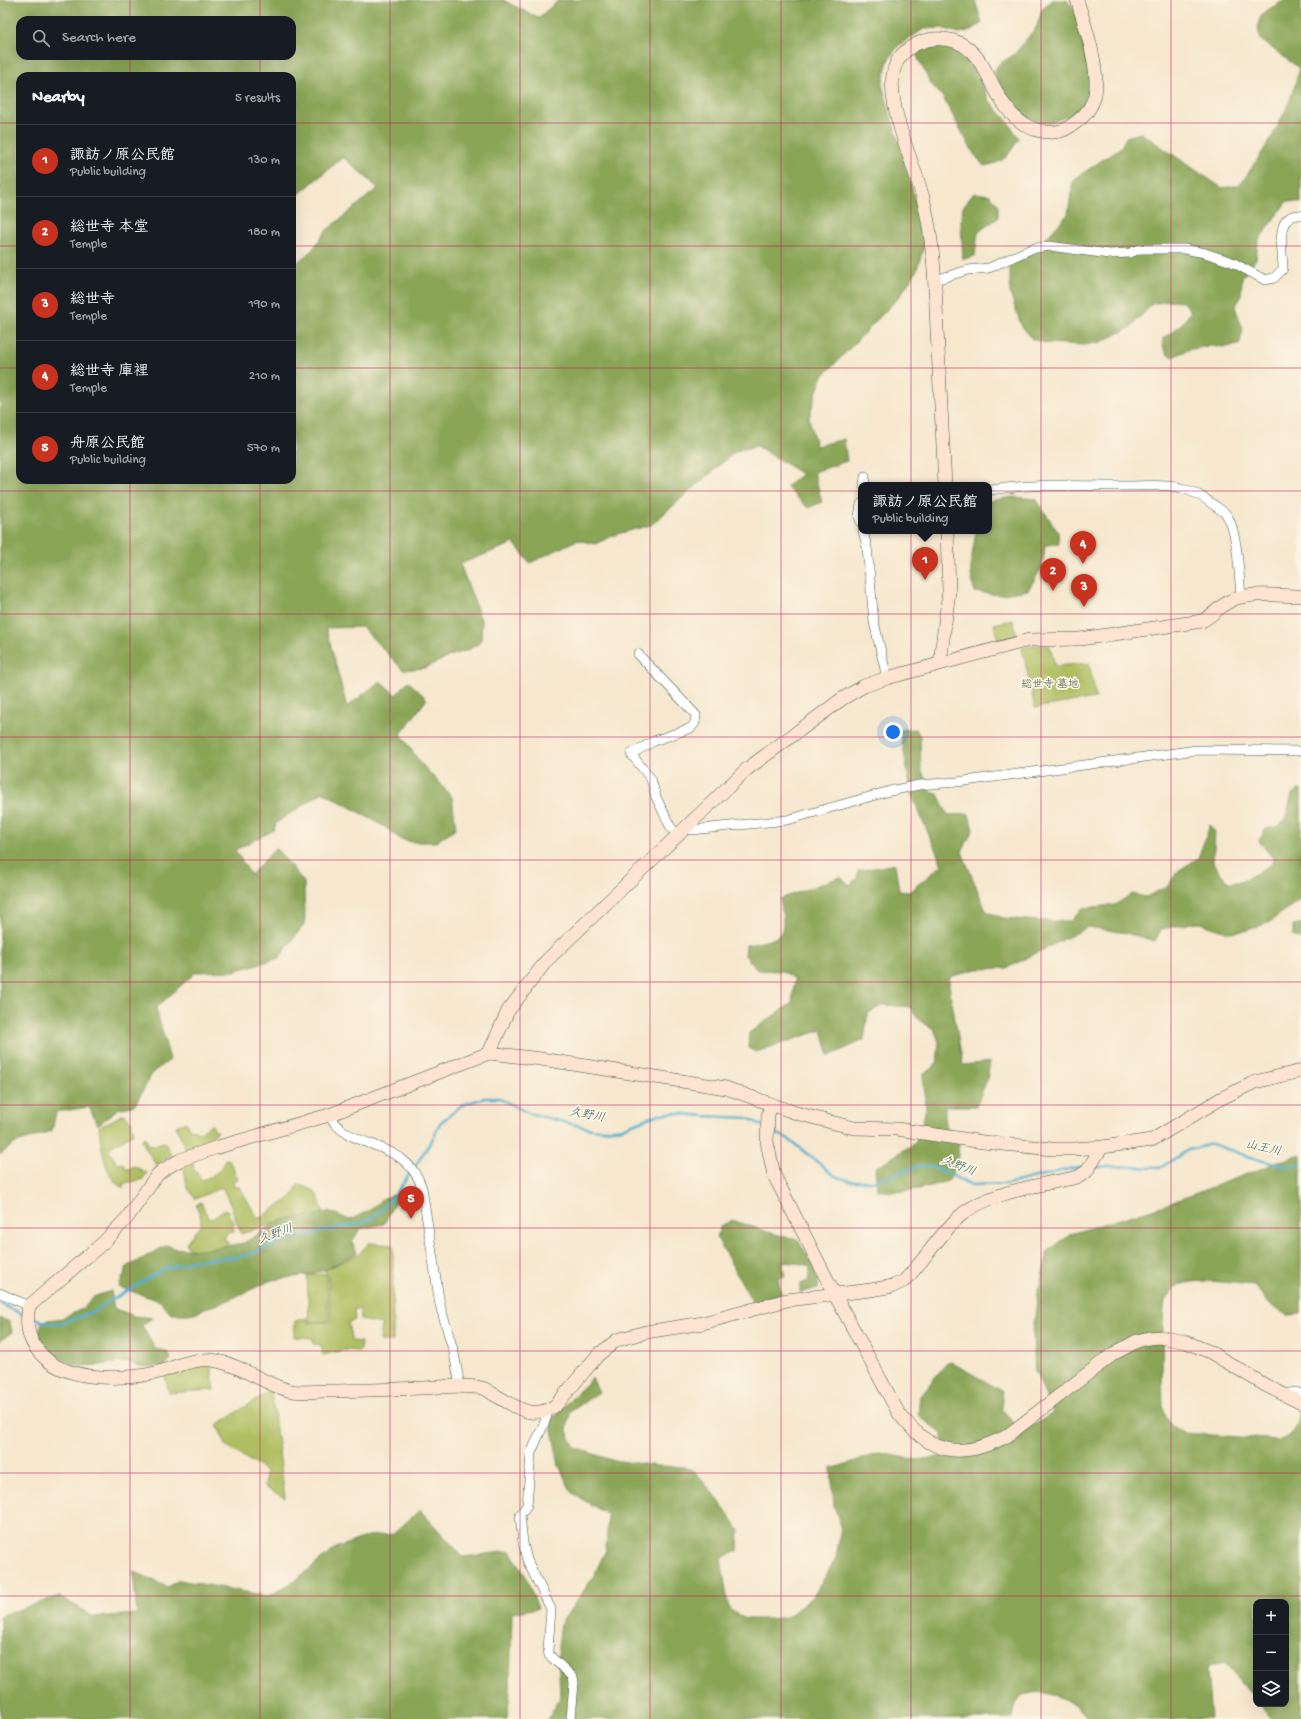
<!DOCTYPE html>
<meta charset="utf-8">
<style>
:root{--surface:#171b24;--page:#20242c;--text:#f1f3f6;--muted:#9ea1a6;--line:#363941;--accent:#c8321e}
body{margin:0;font-family:"Gochi Hand","Klee One",sans-serif;background:var(--page);color:var(--text)}
.controls{position:absolute;right:12px;bottom:12px;display:grid;overflow:hidden;border-radius:8px;box-shadow:0 4px 16px #0002}
.controls button{width:36px;height:36px;display:grid;place-items:center;padding:0;border:0;border-bottom:1px solid var(--line);background:var(--surface);color:var(--text);font:20px sans-serif}
.you{position:absolute;left:893px;top:732px;width:14px;height:14px;margin:-10px;border:3px solid #fff;border-radius:50%;background:#1a73e8;box-shadow:0 0 0 6px #1a73e833}
.badge{display:grid;place-items:center;width:26px;height:26px;border-radius:50%;background:var(--accent);color:#fff;font-size:13px;font-weight:700}
.pin{position:absolute;translate:-50% -33px;filter:drop-shadow(0 1px 2px #0008)}
.pin::after{content:'';position:absolute;top:21px;width:14px;height:12px;background:inherit;clip-path:polygon(0 0,100% 0,50% 100%)}
.popup{position:absolute;left:858px;top:482px;width:134px;height:52px;box-sizing:border-box;display:grid;place-content:center;border-radius:8px;background:var(--surface);filter:drop-shadow(0 1px 3px #0005);font-size:13px;white-space:nowrap;color:var(--muted)}
.popup b{font-size:15px;color:var(--text)}
.popup::after{content:'';position:absolute;left:50%;top:100%;margin-left:-8px;border:8px solid transparent;border-top-color:var(--surface)}
.list{margin:0;padding:0;list-style:none}
h2{display:flex;justify-content:space-between;align-items:center;height:52px;margin:0;padding:0 16px;font-size:17px}
h2 small{font-size:13px;font-weight:400;color:var(--muted)}
.list li{display:grid;grid-template-columns:26px 1fr auto;gap:12px;align-items:center;box-sizing:border-box;height:72px;padding:0 16px;border-top:1px solid var(--line)}
.list b{display:block;font-size:15px;white-space:nowrap}
.list p{margin:0;font-size:13px;white-space:nowrap;color:var(--muted)}
.list em{font-size:13px;font-style:normal;color:var(--muted)}
.icon{flex:none;width:22px;height:22px;fill:none;stroke:currentColor;stroke-width:2;stroke-linecap:round;stroke-linejoin:round}
.map{position:relative;flex:none;width:1301px;height:1719px;overflow:hidden}
.search{position:absolute;background:var(--surface);box-shadow:0 4px 16px #0002;left:16px;top:16px;width:280px;height:44px;display:flex;align-items:center;gap:10px;box-sizing:border-box;padding:0 14px;border-radius:12px;color:var(--muted);font-size:15px}
.panel{position:absolute;background:var(--surface);box-shadow:0 4px 16px #0002;left:16px;top:72px;width:280px;height:412px;border-radius:12px}
.map>svg:first-child{display:block}
.green{fill:#aebe61;stroke:#667e4a}
.forest{fill:#8aa557;stroke:#547146;fill-rule:evenodd}
.lines{fill:none;stroke-linecap:round;stroke-linejoin:round}
.stream{stroke:#51afd0;stroke-width:2.5}
.street-casing{stroke:#3f564b;stroke-width:10}
.secondary-casing{stroke:#3f564b;stroke-width:14}
.street{stroke:#fff;stroke-width:9}
.secondary{stroke:#fde4d1;stroke-width:13}
.grid{fill:none;stroke:#c2185b;stroke-width:1;stroke-opacity:0.55}
.labels{text-anchor:middle;dominant-baseline:central;stroke-width:3.5;stroke-linejoin:round;paint-order:stroke}
.park-label{font-size:11px;fill:#435d3f;stroke:#fcf5e5}
.water-label{font-size:12px;font-style:italic;fill:#2e5f63;stroke:#fcf5e5}
</style>
<div class="map">
<svg width="1301" height="1719" viewBox="0 0 1301 1719">
<rect width="100%" height="100%" fill="#fcf5e5"/>
<filter id="ink" filterUnits="userSpaceOnUse"><feTurbulence type="fractalNoise" baseFrequency=".025" numOctaves="2"/><feDisplacementMap in="SourceGraphic" scale="8" xChannelSelector="R" yChannelSelector="G"/><feConvolveMatrix kernelMatrix="1 2 1 2 8 2 1 2 1" color-interpolation-filters="sRGB"/></filter>
<filter id="wash" filterUnits="userSpaceOnUse"><feTurbulence type="fractalNoise" baseFrequency=".012" numOctaves="4" result="noise"/><feDisplacementMap in="SourceGraphic" scale="16" xChannelSelector="R" yChannelSelector="G"/><feGaussianBlur stdDeviation="0.9" result="paint"/><feColorMatrix in="noise" values="0 0 0 0 0 0 0 0 0 0 0 0 0 0 0 0 0 1.4 0 .05"/><feComposite in="paint" operator="in"/></filter>
<g filter="url(#wash)">
<rect width="100%" height="100%" fill="#f6e7ce"/>
<!-- green -->
<g class="green">
<path d="M1013 620 1017 636 998 641 994 624Z"/>
<path d="M1035 645 1050 646 1055 666 1089 663 1096 698 1035 708 1022 648Z"/>
<path d="M124 1114 131 1121 134 1133 112 1146 109 1150 117 1164 124 1163 126 1170 134 1166 147 1173 142 1180 129 1182 123 1184 124 1188C105 1182 101 1144 99 1127Z"/>
<path d="M186 1122 189 1129 196 1130 199 1133 211 1124 217 1132 202 1145 186 1152 176 1126Z"/>
<path d="M144 1137 150 1146 164 1142 172 1155 156 1165 141 1140Z"/>
<path d="M225 1159 229 1160 238 1179 233 1181 234 1187H240L256 1216 260 1218 292 1197 298 1185C319 1190 318 1193 323 1213L317 1215 291 1218 241 1234 231 1206 222 1187 196 1199 187 1187 183 1162 194 1160 193 1168 202 1180C215 1175 221 1172 225 1159Z"/>
<path d="M201 1202 208 1218 212 1219 223 1210 228 1211 229 1216 235 1223 231 1226 235 1231H230L225 1236V1240L229 1243C217 1251 203 1251 189 1249L186 1243C198 1225 207 1229 196 1205Z"/>
<path d="M369 1243 393 1245V1341H380L382 1324 361 1320 360 1309H354L355 1320 348 1323 352 1341 361 1342 360 1351 343 1350 323 1355 321 1345 313 1344V1338L294 1337 295 1321 307 1318 308 1323 330 1322 328 1276 325 1270 359 1254Z"/>
<path d="M326 1274 328 1321 309 1322 307 1275Z"/>
<path d="M211 1362 214 1390 169 1393 164 1372Z"/>
<path d="M271 1390 285 1498 265 1487 266 1472 257 1465 227 1447 217 1425Z"/>
</g>
<!-- forest -->
<g class="forest">
<path d="M0 0H503L538 18 559 0H975L982 23 971 31 959 33 942 28 924 29 899 45 888 60 882 85 911 184 925 243 916 272 899 297 823 376 816 393 809 418 816 446 844 439 847 461 814 472 822 502 808 508 786 487 802 474 757 446 736 451 651 525 617 534 595 544 577 540 530 563 514 543 460 564 482 622 481 639 479 643 468 650 450 656 425 668 403 670 362 627 326 628 347 707 380 681 396 695 408 681 427 699 401 734 419 761 452 797 456 828 436 842H412L400 839 385 827 323 792 276 823 274 830 235 850 251 875 276 848 304 882 305 923 279 958 234 971 196 972 156 1008 170 1060 153 1072 135 1105 118 1109 98 1125 89 1107 56 1112 52 1131 14 1144 0 1155ZM20 20H292V56H20ZM20 76H292V200L343 157 378 188 327 230 312 250 292 267V480H20Z"/>
<path d="M1052 0H1067L1074 9 1091 79 1090 94 1083 106 1071 115 1049 123 1028 122 1008 103 994 72 998 65 1015 54 1037 26 1042 9Z"/>
<path d="M1285 0H1301V203L1287 201 1258 241 1256 259 1242 278 1241 297 1235 307 1243 329 1240 343 1228 347 1207 346 1188 350 1173 357 1167 354 1163 346V338C1175 331 1183 323 1191 312L1184 302 1167 301 1152 304 1130 328 1101 342 1084 345 1045 343 1032 339 1021 325 1010 293V262L1030 252 1049 235 1068 214 1073 180 1121 147 1126 137 1141 133 1222 188 1240 185C1265 149 1291 112 1299 68L1261 40C1252 15 1266 11 1285 0Z"/>
<path d="M939 42 965 57 981 82 989 100 1008 122 1019 138C1008 156 1006 162 984 166L974 154 942 96 931 84 914 50Z"/>
<path d="M974 193 990 195 998 204V218L978 232 975 256 963 259 961 224 963 207Z"/>
<path d="M1013 497 1036 499 1058 532 1059 544 1045 545C1044 565 1039 573 1028 590L999 595 975 592C967 572 973 552 976 531H989V501Z"/>
<path d="M916 729 920 736 921 769 930 792 938 794 948 815 969 814 973 830 962 852 986 911 1003 918 1040 921H1070L1083 908 1115 905 1132 894 1146 897 1168 886 1178 871 1198 858 1210 825 1215 832 1213 863 1228 882H1241L1272 864 1273 858 1259 841 1266 829 1279 826 1286 817 1292 794 1301 789V899L1268 923 1245 931 1226 932 1197 922 1161 929 1155 941 1126 933 1088 927 1007 968 976 969 950 977 949 985 963 1065 990 1062 987 1080 976 1106H945V1125L959 1143 957 1164 948 1181C924 1188 901 1195 877 1190L875 1168 915 1143 921 1128 926 1108 923 1075 937 1064 939 1042 934 1029 920 1021 910 1007 884 1005 868 1013 864 1040 829 1056 822 1030 756 1052 748 1048 749 1033 792 1003 795 979 782 971 757 970 745 955 746 945C782 938 788 939 780 899L840 877 850 885 857 878 858 871 895 864 899 891 909 892 942 865 912 796 900 730Z"/>
<path d="M1301 923V940L1293 936V926Z"/>
<path d="M1297 1155H1301V1314L1287 1315 1270 1305 1254 1285C1234 1284 1193 1276 1176 1287 1173 1290 1166 1297 1165 1302 1162 1309 1161 1405 1164 1412 1168 1423 1174 1428 1185 1433L1279 1440C1301 1434 1297 1420 1301 1400V1719H1272L1260 1704H1286V1602H1256V1699L1225 1663 1210 1666 1207 1670 1211 1719H1087C1076 1700 1035 1681 1017 1701 1014 1705 1013 1714 1012 1719H548L560 1697 558 1646 561 1623 592 1579 606 1550 608 1515 572 1493 559 1466 550 1420 592 1378 599 1392 570 1412 567 1431 575 1448 612 1460 658 1466 684 1467 696 1473 717 1498 739 1530 738 1551 721 1558 729 1609 745 1619H769L787 1617 813 1597 836 1558 841 1526 834 1506 831 1469 880 1453 918 1460 943 1456 942 1434 918 1415 920 1396 946 1364 951 1362 1002 1391V1409L1021 1433 1053 1413 1035 1371 1033 1332 1038 1293 1048 1251 1071 1234 1165 1205Z"/>
<path d="M399 1193 384 1224 360 1229 352 1242 357 1253 325 1270 307 1275 272 1280 222 1303 205 1308 195 1314H171L160 1301 119 1287 127 1267 167 1245 173 1248 202 1250 244 1243 277 1222 291 1218 317 1215 329 1211 349 1220 370 1210 384 1198Z"/>
<path d="M732 1220 774 1234 797 1239C806 1254 821 1271 818 1289L800 1292V1284L808 1281 810 1268 805 1264 782 1262 785 1276 778 1278 781 1294 753 1303 717 1238 720 1227Z"/>
<path d="M111 1291 114 1308 133 1316 152 1318 142 1325 155 1349 167 1351 171 1359 165 1366 150 1367 138 1366 128 1362 112 1363 100 1365 77 1366 49 1352 37 1341 42 1321 63 1318 82 1309 93 1297Z"/>
<path d="M0 1318 10 1322 12 1332 0 1341Z"/>
<path d="M420 1510 463 1557 510 1551 525 1575 538 1608 512 1613 510 1692 507 1719H0V1616L59 1596 94 1617 137 1614 133 1571 168 1587 179 1580 269 1596 293 1582 336 1548 368 1536 393 1534Z"/>
</g>
<g class="lines">
<!-- stream -->
<g class="stream">
<path d="M771 1131 787 1138 835 1176 850 1181H873L885 1178 918 1166H932L972 1185 1007 1184 1069 1169 1084 1167"/>
<path d="M1095 1167 1109 1166 1160 1168 1188 1150 1212 1144 1263 1161 1287 1166 1301 1165"/>
<path d="M414 1168 433 1138 440 1123 462 1105 484 1098H499L528 1113 592 1129 603 1130 622 1128 659 1114 676 1113 703 1116 748 1118 763 1126"/>
<path d="M0 1304 25 1315"/>
<path d="M31 1317 47 1323 61 1324 92 1312 164 1269 196 1260 238 1257 254 1253 293 1237 360 1224 375 1216 392 1199 411 1172"/>
</g>
</g>
</g>
<g filter="url(#ink)">
<g class="lines">
<defs>
<g id="street">
<path d="M935 280 968 270 989 268 1031 249 1049 246 1109 254 1130 253 1140 249H1184L1205 253 1232 262 1265 280 1274 278 1283 269C1283 250 1273 214 1301 215"/>
<path d="M864 485 865 477"/>
<path d="M989 490C1035 483 1082 486 1129 486 1143 486 1168 484 1181 488 1198 492 1211 503 1225 513 1238 528 1239 576 1241 596"/>
<path d="M861 504 859 516 861 523"/>
<path d="M863 531 867 547 874 622 887 678"/>
<path d="M638 654 696 715 695 723 691 728 654 741 631 754 651 779 656 797 670 826 677 835"/>
<path d="M684 829 692 830 787 820 890 791 919 785 957 782 1197 750 1301 751"/>
<path d="M329 1115C347 1151 406 1137 422 1188L440 1305 454 1353 460 1386"/>
<path d="M0 1293 29 1306"/>
<path d="M1283 1394 1296 1392 1301 1394"/>
<path d="M548 1411 546 1419 531 1453 527 1505 520 1515 523 1543 527 1560 551 1609 548 1650 549 1655 573 1677 574 1683 571 1719"/>
</g>
<g id="secondary">
<path d="M945 485C942 433 940 381 937 329 935 285 934 241 923 198 915 164 876 87 900 57 908 47 921 40 934 39 991 35 985 101 1024 124 1036 132 1056 136 1069 127 1079 121 1089 112 1093 101 1103 78 1085 24 1077 0"/>
<path d="M940 663 949 591 947 531"/>
<path d="M489 1053 508 1011 547 960 747 769 842 699 864 686 887 678 1029 640 1080 639 1202 621C1212 616 1219 607 1230 601 1247 591 1281 596 1301 596"/>
<path d="M771 1105 768 1115 767 1142 774 1175 835 1295 898 1412C930 1455 961 1460 1007 1436L1113 1354 1137 1341 1149 1338 1160 1337 1186 1342 1210 1352 1265 1385 1301 1403"/>
<path d="M1102 1147 1086 1172 1078 1177C1043 1185 987 1192 960 1216 939 1235 924 1261 904 1281L893 1286 871 1290 787 1300 703 1323 646 1332 617 1340 598 1355 556 1405C531 1422 516 1406 493 1394 490 1392 486 1389 482 1388 463 1384 442 1387 422 1388 390 1389 358 1391 325 1391 315 1391 302 1393 292 1391 266 1386 244 1366 217 1361 196 1356 174 1368 155 1373 122 1380 70 1381 45 1358 28 1343 25 1327 29 1306L104 1242 127 1218 157 1175 163 1170 180 1160 215 1148 329 1115 489 1053 541 1059 726 1088 796 1113 854 1128 897 1129 983 1142 1052 1149H1074L1102 1147 1152 1140 1222 1098 1255 1082 1301 1071"/>
</g>
</defs>
<!-- street casing -->
<use href="#street" class="street-casing"/>
<!-- secondary casing -->
<use href="#secondary" class="secondary-casing"/>
<!-- street -->
<use href="#street" class="street"/>
<!-- secondary -->
<use href="#secondary" class="secondary"/>
</g>
</g>
<!-- grid -->
<path class="grid" d="M130 0V20M260 0V20M390 0V1719M520 0V1719M650 0V1719M781 0V1719M911 0V1719M1041 0V1719M1171 0V1719M130 56V76M260 56V76M0 123H20M292 123H1301M0 246H20M292 246H1301M0 368H20M292 368H1301M130 480V1719M260 480V1719M0 491H1301M0 614H1301M0 737H1301M0 860H1301M0 982H1301M0 1105H1301M0 1228H1301M0 1351H1301M0 1473H1301M0 1596H1301"/>
<g class="labels">
<!-- park labels -->
<g class="park-label">
<text x="1050" y="685">総世寺 墓地</text>
</g>
<!-- water labels -->
<g class="water-label">
<text transform="translate(587 1116) rotate(11)">久野川</text>
<text transform="translate(1263 1149) rotate(13)">山王川</text>
<text transform="translate(958 1167) rotate(22)">久野川</text>
<text transform="translate(276 1235) rotate(-20)">久野川</text>
</g>
</g>
</svg>
<div class="controls">
<button>+</button>
<button>−</button>
<button><svg class="icon" aria-label="layers" viewBox="0 0 24 24"><path d="M12 4l9 5-9 5-9-5zM3 14l9 5 9-5"/></svg></button>
</div>
<div class="you"></div>
<div class="pin badge" style="left:925px;top:580px">1</div>
<div class="popup"><b>諏訪ノ原公民館</b>Public building</div>
<div class="pin badge" style="left:1053px;top:591px">2</div>
<div class="pin badge" style="left:1084px;top:607px">3</div>
<div class="pin badge" style="left:1083px;top:564px">4</div>
<div class="pin badge" style="left:411px;top:1219px">5</div>
<div class="search"><svg class="icon" aria-label="search" viewBox="0 0 24 24"><circle cx="10" cy="10" r="6"/><path d="M15 15l6 6"/></svg>Search here</div>
<section class="panel">
<h2>Nearby<small>5 results</small></h2>
<ul class="list">
<li><span class="badge">1</span><div><b>諏訪ノ原公民館</b><p>Public building</p></div><em>130 m</em></li>
<li><span class="badge">2</span><div><b>総世寺 本堂</b><p>Temple</p></div><em>180 m</em></li>
<li><span class="badge">3</span><div><b>総世寺</b><p>Temple</p></div><em>190 m</em></li>
<li><span class="badge">4</span><div><b>総世寺 庫裡</b><p>Temple</p></div><em>210 m</em></li>
<li><span class="badge">5</span><div><b>舟原公民館</b><p>Public building</p></div><em>570 m</em></li>
</ul>
</section>
</div>
